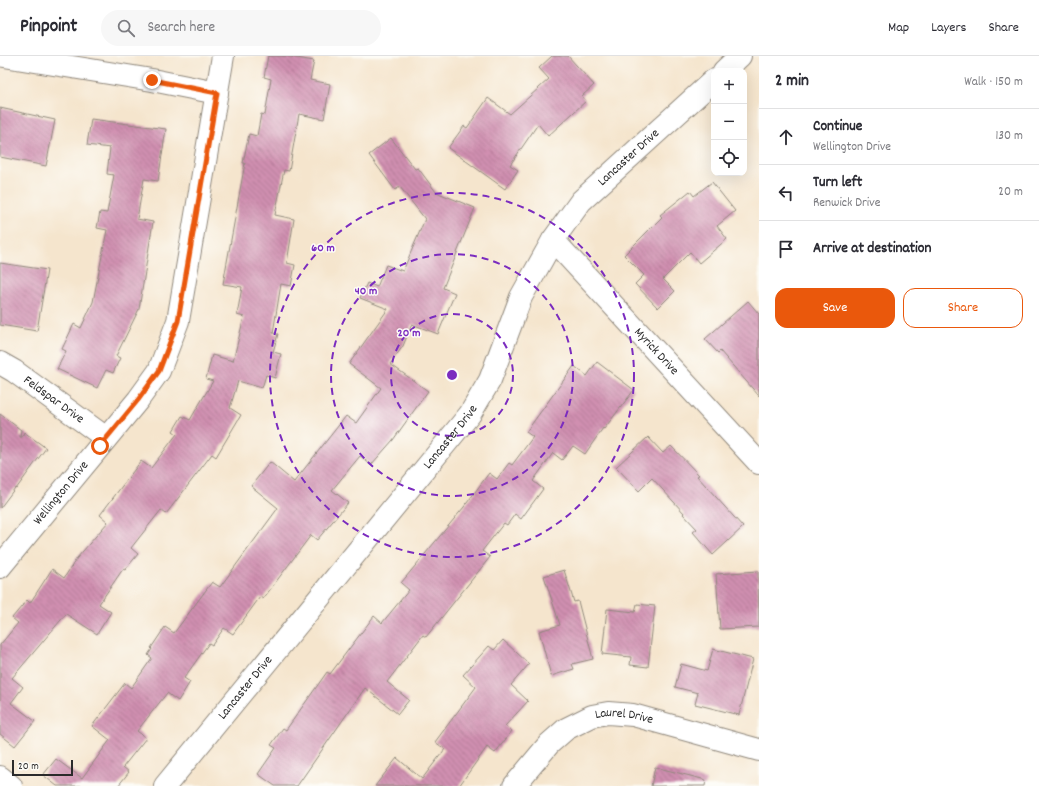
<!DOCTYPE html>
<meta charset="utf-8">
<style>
:root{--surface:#fff;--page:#f7f7f7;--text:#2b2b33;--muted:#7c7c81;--line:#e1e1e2;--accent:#ea580c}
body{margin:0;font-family:Dekko,sans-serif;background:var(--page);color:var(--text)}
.controls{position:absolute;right:12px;top:12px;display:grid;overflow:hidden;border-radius:8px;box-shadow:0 4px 16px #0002}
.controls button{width:36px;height:36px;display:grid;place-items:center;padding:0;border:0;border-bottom:1px solid var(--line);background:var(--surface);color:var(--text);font:20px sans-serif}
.scale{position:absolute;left:12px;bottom:10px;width:61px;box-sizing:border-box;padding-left:4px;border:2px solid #2b2b2b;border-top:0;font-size:11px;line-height:14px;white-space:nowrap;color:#2b2b2b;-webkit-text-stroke:3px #fdfcf7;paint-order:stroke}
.stop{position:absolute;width:12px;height:12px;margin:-9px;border:3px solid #ea580c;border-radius:50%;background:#fff}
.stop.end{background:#ea580c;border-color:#fff;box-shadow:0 1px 4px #0008}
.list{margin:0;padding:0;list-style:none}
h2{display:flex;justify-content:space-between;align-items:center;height:52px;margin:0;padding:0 16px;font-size:17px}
h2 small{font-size:13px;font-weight:400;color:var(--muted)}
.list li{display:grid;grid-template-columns:26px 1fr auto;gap:12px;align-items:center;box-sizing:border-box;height:56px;padding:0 16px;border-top:1px solid var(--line)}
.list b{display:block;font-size:15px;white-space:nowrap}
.list p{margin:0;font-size:13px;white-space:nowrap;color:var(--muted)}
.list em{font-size:13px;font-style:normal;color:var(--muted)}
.actions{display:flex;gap:8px;padding:12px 16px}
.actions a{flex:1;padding:9px 0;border:1px solid var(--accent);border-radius:12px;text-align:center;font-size:14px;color:var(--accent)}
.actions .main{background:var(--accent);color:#fff}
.icon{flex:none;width:22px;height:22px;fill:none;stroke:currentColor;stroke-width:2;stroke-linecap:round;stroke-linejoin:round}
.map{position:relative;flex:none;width:759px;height:730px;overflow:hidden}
header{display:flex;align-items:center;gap:24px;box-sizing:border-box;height:56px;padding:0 20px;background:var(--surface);border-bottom:1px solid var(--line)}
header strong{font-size:19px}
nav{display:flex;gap:22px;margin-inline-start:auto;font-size:14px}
.search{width:280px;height:36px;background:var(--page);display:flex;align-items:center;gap:10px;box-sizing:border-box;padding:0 14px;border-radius:22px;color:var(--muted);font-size:15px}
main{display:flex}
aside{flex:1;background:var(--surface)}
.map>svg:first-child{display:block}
.building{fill:url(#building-back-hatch)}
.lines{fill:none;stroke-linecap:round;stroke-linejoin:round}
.minor-casing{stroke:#90887c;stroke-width:24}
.minor{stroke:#fff;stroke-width:22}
.route{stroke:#ea580c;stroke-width:5}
.ring{fill:none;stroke:#7b2cbf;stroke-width:2;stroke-dasharray:7 5}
.labels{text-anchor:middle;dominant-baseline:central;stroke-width:3;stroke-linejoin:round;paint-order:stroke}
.street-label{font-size:13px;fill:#2b2b2b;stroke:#fdfcf7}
.centre{fill:#7b2cbf;stroke:#fdfcf7;stroke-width:2}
.ring-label{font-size:12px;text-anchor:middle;font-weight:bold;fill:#7b2cbf;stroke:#fdfcf7;stroke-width:3;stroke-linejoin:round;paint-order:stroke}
</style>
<header>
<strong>Pinpoint</strong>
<div class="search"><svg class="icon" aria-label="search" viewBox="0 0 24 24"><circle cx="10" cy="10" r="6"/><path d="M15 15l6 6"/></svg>Search here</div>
<nav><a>Map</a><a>Layers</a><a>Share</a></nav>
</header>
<main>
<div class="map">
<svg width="759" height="730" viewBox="0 0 759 730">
<defs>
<pattern id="building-back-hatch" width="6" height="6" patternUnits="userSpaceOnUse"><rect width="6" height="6" fill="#d08fb0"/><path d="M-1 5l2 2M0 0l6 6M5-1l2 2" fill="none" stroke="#a9758f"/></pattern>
</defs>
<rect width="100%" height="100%" fill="#fdfcf7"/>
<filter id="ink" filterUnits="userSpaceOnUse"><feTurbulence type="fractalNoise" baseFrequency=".025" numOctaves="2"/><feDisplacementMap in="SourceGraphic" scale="8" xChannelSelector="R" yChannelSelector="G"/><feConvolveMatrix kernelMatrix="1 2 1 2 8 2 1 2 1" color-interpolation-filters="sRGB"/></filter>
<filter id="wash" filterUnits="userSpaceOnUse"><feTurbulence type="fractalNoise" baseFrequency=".012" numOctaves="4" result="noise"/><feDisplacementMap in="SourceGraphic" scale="16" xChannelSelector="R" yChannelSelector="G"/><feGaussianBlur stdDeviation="0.9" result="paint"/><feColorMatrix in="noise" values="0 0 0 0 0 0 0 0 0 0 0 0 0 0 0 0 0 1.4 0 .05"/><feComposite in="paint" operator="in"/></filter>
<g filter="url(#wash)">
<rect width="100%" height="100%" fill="#f5e5cd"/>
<g id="blocks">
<!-- building -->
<g class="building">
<path d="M268 0H285L314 5 310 24 330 28 324 63 299 58 289 115 284 114 275 159 294 163 287 207 295 209 291 230 281 228 273 277 278 278 273 296 281 298 275 322 266 319 262 332 238 325 230 352 241 359 216 401 212 398 166 458 161 454 131 492 138 498 125 514 123 513 99 548 111 556 97 578 66 558 12 622 23 631 11 647 35 665 15 690 0 678V589L18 567 12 562 27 544 30 547 52 513 64 522 77 502 108 466 100 459 141 405 151 412 177 378 173 375 182 360 190 364 213 325 206 323 212 299 233 305 244 261 237 259 242 231 223 228 245 107H243L249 78 257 80 261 58 265 59 271 23 264 21Z"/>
<path d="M552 0H568L594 29 582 40 586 45 548 80 538 68 510 109 518 114 505 133 448 92 464 70 467 72 488 42 510 58 549 23 539 12Z"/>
<path d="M0 52 55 64 46 110 0 101Z"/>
<path d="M91 63 166 73 158 125 144 123 137 163 153 166 139 253 116 300 120 302 113 317 106 314 97 332 57 313 66 295 62 293 74 268 81 272 93 246 107 174 97 172 100 156 107 157 114 119 107 118 110 92 87 89Z"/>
<path d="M391 82 415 113 418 112 436 136 475 152 443 232 455 237 438 278 412 268 403 290 390 308 428 335 393 384 371 409 360 400 332 434 348 447 317 484 311 479 263 543 260 541 233 578 224 572 212 589 209 587 184 622 190 626 178 645 167 637 137 675 146 682 123 711 129 716 118 730H57L43 719 56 703 82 722 110 684 92 670 125 627 131 632 152 602 148 599 152 593 151 592 165 571 174 577 212 526 220 531 278 452 251 430 270 406 294 426 346 360 356 367 381 332 349 308 388 253 360 242 367 227 377 231 386 209 403 215 425 163 400 131 395 134 369 99Z"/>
<path d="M712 126 735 155 717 170 727 183 699 207 690 196 663 223 675 235 658 252 635 228 644 219 624 199 662 161 660 159 690 135 694 140Z"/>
<path d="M0 207 47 214 37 275 0 269Z"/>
<path d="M748 245 759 258V340L720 295 718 297 705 283Z"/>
<path d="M597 306 634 334 604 373 603 372 585 398 573 390 562 404 553 397 533 425 543 433 521 463 515 458 507 469 504 467 482 495 490 501 426 581 423 579 387 626 409 644 398 658 365 632 297 730H275L258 718 276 692 271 689 283 672 286 674 327 616 330 618 374 560 382 567 409 534 401 527 464 451 489 417 497 423 509 407 512 409 533 381 526 376 574 310 587 320Z"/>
<path d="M0 358 21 374 20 381H22L24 376 46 392 16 433 15 432 0 452Z"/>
<path d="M648 381 663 397 671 390 699 419 697 420 743 471 713 499 693 476 697 473 683 458 684 457 652 422 639 435 616 411Z"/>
<path d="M564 514 574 546 578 545 593 603 572 608 574 613 551 620 539 575 560 569 544 520Z"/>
<path d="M758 515 759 571 720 573 716 518Z"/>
<path d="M637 548 655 550 648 611 630 609 631 601 602 598 607 553 635 556Z"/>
<path d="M503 584 529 608 511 629 528 645 505 670 512 675 495 697 487 691 459 730H375L397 702 422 723 445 693 435 686 476 631 463 619 489 590 494 594Z"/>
<path d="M713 593 753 603 739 659 695 648 698 637 675 631 681 608 707 615Z"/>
<path d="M655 711 706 724 705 730H651Z"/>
</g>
</g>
</g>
<g filter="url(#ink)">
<use href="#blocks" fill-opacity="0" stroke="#90887c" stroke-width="1"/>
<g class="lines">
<defs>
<g id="minor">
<path d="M4 0 152 24 217 37"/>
<path d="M724 15 740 0"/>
<path id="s1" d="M553 184 759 407"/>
<path id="s2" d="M0 307 14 315 106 382"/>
<path id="s3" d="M0 511 138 344 159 315 178 265 223 0"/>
<path d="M0 721 11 730"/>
<path id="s4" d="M165 730 470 358 490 324 521 241 553 184 581 145 714 24"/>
<path id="s5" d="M514 730 549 688 566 673 592 660 608 657 633 659 759 694"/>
</g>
</defs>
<!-- minor casing -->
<use href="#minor" class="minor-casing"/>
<!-- minor -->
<use href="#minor" class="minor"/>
</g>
</g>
<g class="lines" filter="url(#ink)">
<!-- route -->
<path class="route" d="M100 390 138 344 159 315 178 265 217 37 152 24"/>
</g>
<!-- distance rings -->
<g class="ring">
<circle cx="452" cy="319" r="61"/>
<circle cx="452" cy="319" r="121"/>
<circle cx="452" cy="319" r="182"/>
</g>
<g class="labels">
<!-- street labels -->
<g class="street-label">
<text stroke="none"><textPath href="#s4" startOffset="787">Lancaster Drive</textPath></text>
<text stroke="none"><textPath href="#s1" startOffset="152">Myrick Drive</textPath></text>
<text stroke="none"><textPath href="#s2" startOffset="65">Feldspar Drive</textPath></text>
<text stroke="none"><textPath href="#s4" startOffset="451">Lancaster Drive</textPath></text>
<text stroke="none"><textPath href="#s3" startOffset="96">Wellington Drive</textPath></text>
<text stroke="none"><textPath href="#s4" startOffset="127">Lancaster Drive</textPath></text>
<text stroke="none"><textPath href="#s5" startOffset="139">Laurel Drive</textPath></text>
</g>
</g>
<circle cx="452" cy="319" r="6" class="centre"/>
<g class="ring-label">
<text x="323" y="195">60 m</text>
<text x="366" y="238">40 m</text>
<text x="409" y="280">20 m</text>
</g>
</svg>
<div class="controls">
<button>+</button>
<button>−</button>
<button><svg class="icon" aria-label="locate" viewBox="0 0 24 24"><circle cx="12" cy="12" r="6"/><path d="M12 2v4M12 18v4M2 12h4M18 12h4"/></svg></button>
</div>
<div class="scale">20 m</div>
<div class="stop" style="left:100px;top:390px"></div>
<div class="stop end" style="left:152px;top:24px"></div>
</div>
<aside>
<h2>2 min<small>Walk · 150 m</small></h2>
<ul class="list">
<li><svg class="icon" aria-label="ahead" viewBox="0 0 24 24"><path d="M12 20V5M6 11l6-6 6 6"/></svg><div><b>Continue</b><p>Wellington Drive</p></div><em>130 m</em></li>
<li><svg class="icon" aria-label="left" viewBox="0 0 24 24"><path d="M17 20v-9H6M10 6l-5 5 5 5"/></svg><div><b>Turn left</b><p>Renwick Drive</p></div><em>20 m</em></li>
<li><svg class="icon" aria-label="arrive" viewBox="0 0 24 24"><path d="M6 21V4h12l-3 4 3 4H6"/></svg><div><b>Arrive at destination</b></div></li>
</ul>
<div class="actions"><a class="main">Save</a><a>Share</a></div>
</aside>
</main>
